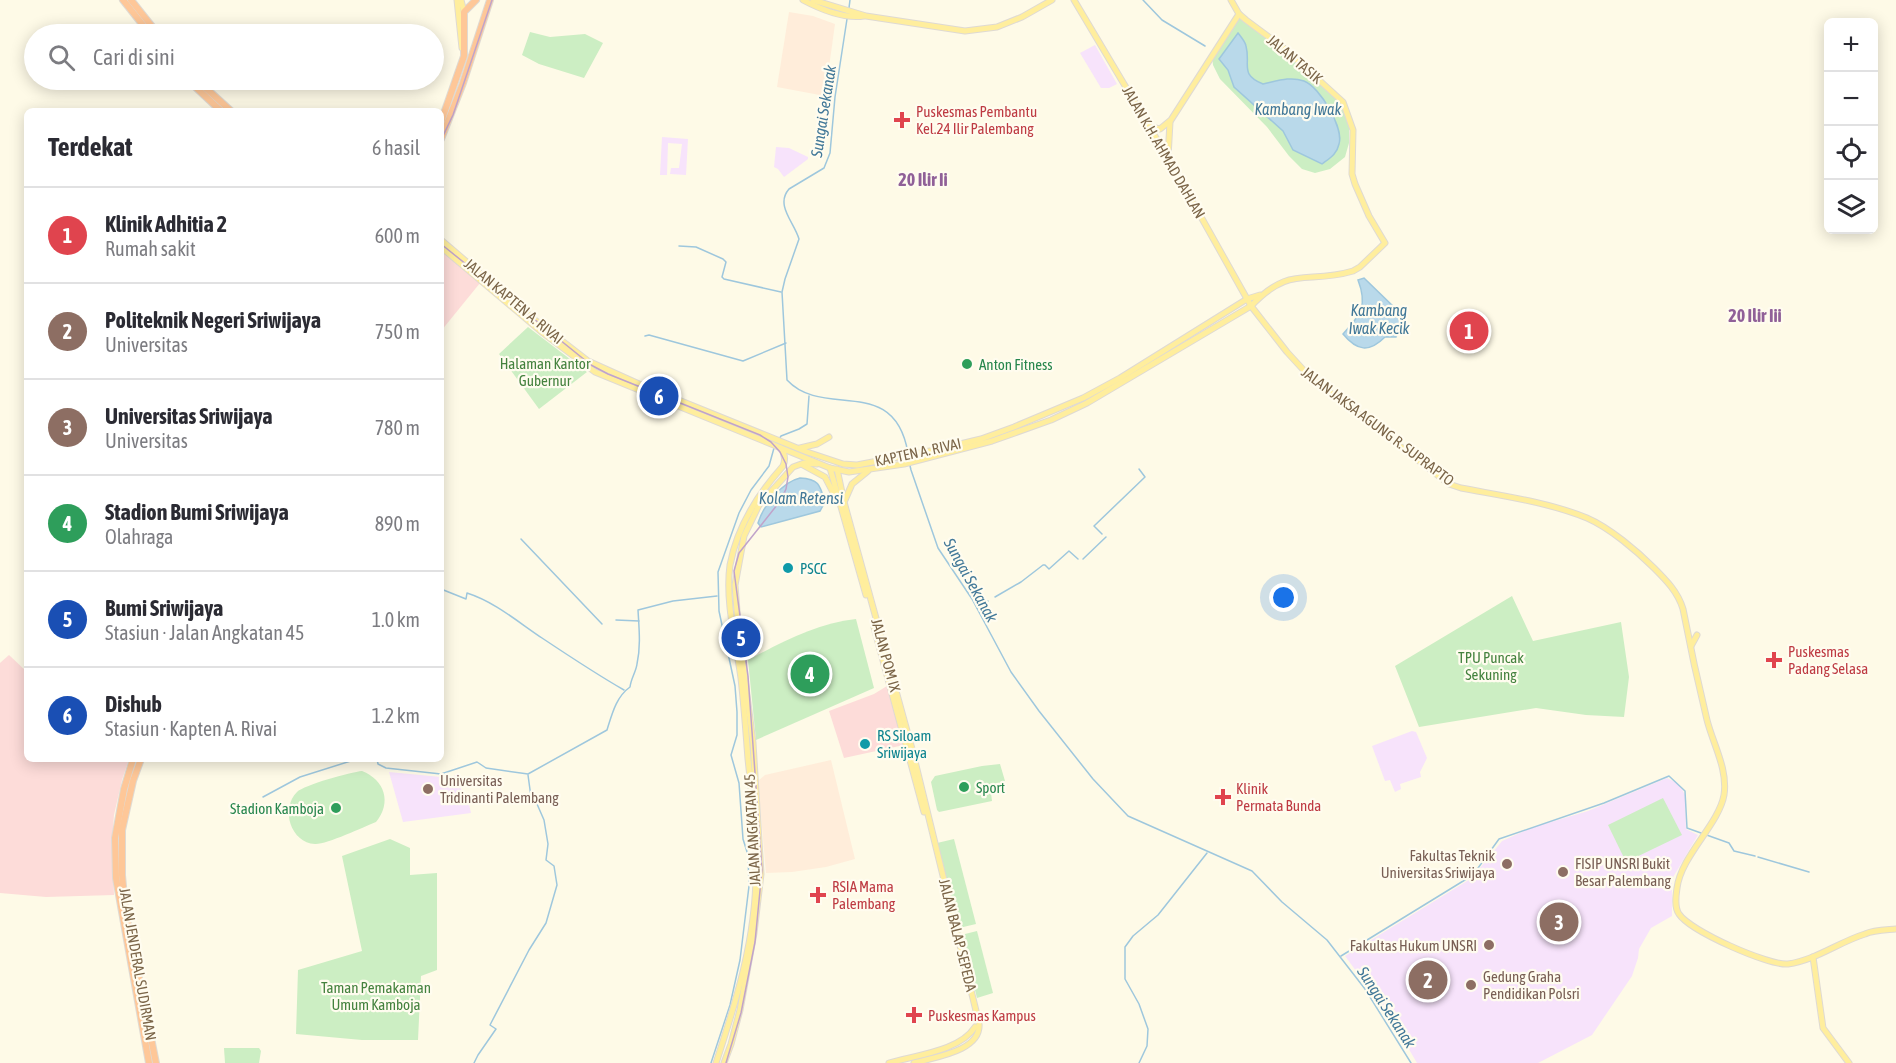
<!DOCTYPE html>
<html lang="id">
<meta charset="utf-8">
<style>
:root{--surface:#fff;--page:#f2f2f3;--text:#2b2b33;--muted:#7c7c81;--line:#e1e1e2;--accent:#d93025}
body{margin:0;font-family:"Asap Condensed",sans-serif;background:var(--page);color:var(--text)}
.controls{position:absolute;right:18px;top:18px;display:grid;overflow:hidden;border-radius:9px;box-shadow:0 3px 15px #0003}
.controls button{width:54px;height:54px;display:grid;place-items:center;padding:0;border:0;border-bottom:2px solid var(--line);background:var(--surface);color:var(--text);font:30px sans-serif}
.you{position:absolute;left:1284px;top:598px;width:21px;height:21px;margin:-15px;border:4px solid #fff;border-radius:50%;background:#1a73e8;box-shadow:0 0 0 9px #1a73e833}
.badge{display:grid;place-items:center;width:39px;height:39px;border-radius:50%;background:var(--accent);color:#fff;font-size:20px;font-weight:700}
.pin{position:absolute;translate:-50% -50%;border:3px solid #fff;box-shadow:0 2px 6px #0006}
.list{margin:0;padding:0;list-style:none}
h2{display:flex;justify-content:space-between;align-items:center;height:78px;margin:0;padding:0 24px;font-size:26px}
h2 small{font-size:20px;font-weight:400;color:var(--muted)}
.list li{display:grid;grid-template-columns:39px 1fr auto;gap:18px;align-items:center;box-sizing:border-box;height:96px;padding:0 24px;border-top:2px solid var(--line)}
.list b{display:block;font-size:22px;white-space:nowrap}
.list p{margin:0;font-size:20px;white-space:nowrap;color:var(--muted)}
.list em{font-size:20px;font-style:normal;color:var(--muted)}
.icon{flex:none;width:33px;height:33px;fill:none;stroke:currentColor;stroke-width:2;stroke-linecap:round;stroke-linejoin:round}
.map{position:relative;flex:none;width:1896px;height:1063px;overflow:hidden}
.search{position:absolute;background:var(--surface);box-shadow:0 3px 15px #0003;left:24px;top:24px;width:420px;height:66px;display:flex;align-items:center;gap:15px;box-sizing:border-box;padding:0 21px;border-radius:33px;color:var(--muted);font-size:22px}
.panel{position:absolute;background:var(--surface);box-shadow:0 3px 15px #0003;left:24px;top:108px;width:420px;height:654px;border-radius:9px}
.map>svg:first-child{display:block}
.commercial{fill:#ffedda}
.education{fill:#f7e3fb}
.medical{fill:#fddcd9}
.green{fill:#cceec3}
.water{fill:#b9d9ea;stroke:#9ec7dd;stroke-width:1.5}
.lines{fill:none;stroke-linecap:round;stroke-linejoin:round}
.stream{stroke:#9ec7dd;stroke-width:1.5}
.major-casing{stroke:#dfdad3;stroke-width:7}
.highway-casing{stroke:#dfdad3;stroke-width:8}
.major{stroke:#ffee9d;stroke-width:5}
.highway{stroke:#fec798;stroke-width:6}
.tram{stroke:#c0a3ca;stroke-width:1.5}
.health-dot{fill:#e0444e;stroke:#fffcef;stroke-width:2}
.leisure-dot{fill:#2e9e5b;stroke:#fffcef;stroke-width:2}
.culture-dot{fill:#0f9aa8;stroke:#fffcef;stroke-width:2}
.education-dot{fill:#8d6e63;stroke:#fffcef;stroke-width:2}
.labels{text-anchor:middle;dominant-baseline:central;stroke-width:4.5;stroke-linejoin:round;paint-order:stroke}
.street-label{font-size:15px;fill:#7b6548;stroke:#fffcef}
.health-label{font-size:15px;fill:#be3a42;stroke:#fffcef;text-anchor:start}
.park-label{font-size:15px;fill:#44823e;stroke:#fffcef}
.leisure-label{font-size:15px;fill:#27864d;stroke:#fffcef;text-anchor:start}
.culture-label{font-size:15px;fill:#0d838f;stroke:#fffcef;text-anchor:start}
.education-label{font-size:15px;fill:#785e54;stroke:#fffcef;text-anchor:start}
.water-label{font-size:16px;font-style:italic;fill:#427898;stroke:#fffcef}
.quarter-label{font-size:18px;font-weight:bold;fill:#906098;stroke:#fffcef}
</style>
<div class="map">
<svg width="1896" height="1063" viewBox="0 0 1896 1063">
<rect width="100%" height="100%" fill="#fefae7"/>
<!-- commercial -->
<g class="commercial">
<path d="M789 12 813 16 835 24 825 96 777 87Z"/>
<path d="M831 760 855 859 826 867 792 872 766 873 758 781 765 775Z"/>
</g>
<!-- education -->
<g class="education">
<path d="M1095 45 1117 84 1109 88H1101L1080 53Z"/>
<path d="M662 137 688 139 686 175 670 174 671 168H679L682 144 668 143 667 175H660Z"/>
<path d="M776 147 789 148 808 157V159L784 177 778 169 774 167Z"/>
<path d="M1412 731 1416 732 1427 758 1420 772 1421 777 1400 784 1401 789 1395 792 1390 780 1385 781 1372 746Z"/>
<path d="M389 772 441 777 447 775 449 778 458 774 463 800H468L471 813 403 822Z"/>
<path d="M1667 778 1677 783 1682 789 1685 795 1686 829 1698 835 1672 879V916L1651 928 1639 949 1638 958 1632 976 1592 1035 1538 1063H1417L1390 1017 1345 956 1472 878 1502 841 1531 828 1588 811Z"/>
</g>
<!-- medical -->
<g class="medical">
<path d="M441 250 480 283 441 331Z"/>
<path d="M9 655 27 672V759H129L122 780 114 815 112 841 114 895 46 897 0 893V663Z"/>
<path d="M887 686 904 745 844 758 829 711 874 694Z"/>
</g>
<!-- green -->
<g class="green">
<path d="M1239 17 1277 45 1335 96 1345 111 1349 126V143L1345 157 1330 169 1315 173 1302 169 1289 156 1267 127 1220 79 1213 65 1212 56Z"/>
<path d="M530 32 550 37 585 34 603 43 584 78 539 64 522 55Z"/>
<path d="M528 327 587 372 539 409 499 354Z"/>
<path d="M1512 596 1533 641 1621 622 1629 677 1624 717 1586 715 1536 708 1419 727 1395 666Z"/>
<path d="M856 619 874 688 756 740 748 660C782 642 818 623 856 619Z"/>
<path d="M1000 764 1005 781 995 784 997 791 991 793 992 801 939 812 937 810 931 782 935 776 982 766Z"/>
<path d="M362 771C385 780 392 803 376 822 364 827 325 845 315 844 291 843 280 809 297 792 304 785 351 772 362 771Z"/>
<path d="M1663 798 1682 835 1626 862 1608 825Z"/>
<path d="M390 839 410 848V875L437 873V970L421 976 418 1040H362L296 1034 298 970 362 951 342 856Z"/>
<path d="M954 839 976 924 959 928 937 843Z"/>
<path d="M977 931 993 993 977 998 961 935Z"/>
<path d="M224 1048H259L261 1051 259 1063H225Z"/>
</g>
<!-- water -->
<g class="water">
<path d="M1238 33C1241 37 1245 41 1246 46 1251 65 1239 74 1263 84 1277 81 1290 76 1304 81 1320 87 1344 128 1339 144 1337 154 1330 158 1322 164L1293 150 1283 131 1234 87 1228 70 1219 59Z"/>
<path d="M1364 278 1397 310C1403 320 1400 327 1396 337H1385C1369 353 1357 351 1343 334 1361 314 1368 306 1358 280Z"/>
<path d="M800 478C819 479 820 485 825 502L820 511 761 527 758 523C763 506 782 482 800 478Z"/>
</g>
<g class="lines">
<!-- stream -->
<g class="stream">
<path d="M1143 0 1162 20 1205 46"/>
<path d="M849 8 850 0"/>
<path d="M847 19 835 97 830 153 824 168 789 189C775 205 794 222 799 239L785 279 782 292 787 380C824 420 894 373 908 453"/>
<path d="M679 246 696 247 723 259 726 262 722 277 724 279 781 292"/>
<path d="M645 336 649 335 743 361 786 343"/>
<path d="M908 457 911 470 938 548 972 599 1011 672 1039 711 1093 779 1128 816 1252 871 1282 902 1327 940 1365 989 1411 1063"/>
<path d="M1102 534 1094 526 1145 477 1139 469"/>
<path d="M521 539 602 624"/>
<path d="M1083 559 1106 537"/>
<path d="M441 589 466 599 467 593C495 602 518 622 542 638 569 656 596 674 624 690"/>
<path d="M995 597 1021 582 1043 565H1045L1049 569 1069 551 1078 559"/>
<path d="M977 608 988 601"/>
<path d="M616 620 639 621"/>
<path d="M377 759 378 764 386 768 441 774 477 762 486 768 528 774 607 730C612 714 616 697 630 687 631 678 636 672 637 664 641 646 639 628 638 610L673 601 717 596"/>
<path d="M263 797 300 777 357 759"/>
<path d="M1758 857 1809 872"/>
<path d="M1341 956 1473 875 1499 839 1604 803 1669 776 1685 791 1687 828 1729 843 1734 851 1755 856"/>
<path d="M474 1063 478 1055 496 1029 490 1025 529 950 546 923 557 885 554 866 546 860 548 844 544 820 537 804 531 797 528 775"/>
<path d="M711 1063 730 1005 740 960 749 886 748 855 743 839 739 783 731 755 737 735V712L735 686 719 611 718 572 739 513 751 490 769 466 774 448 781 436 799 429 807 424 809 396"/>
<path d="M1139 1063 1147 1046 1148 1029 1139 1004 1125 979V947L1133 936 1158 915 1207 853"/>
</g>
<defs>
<g id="major">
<path d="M457 0 462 48"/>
<path d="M461 0 464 12"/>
<path d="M803 0C820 9 844 19 864 16"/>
<path d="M813 0 866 16 965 31 997 27 1022 17 1052 0"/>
<path d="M1074 0 1168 158 1251 306 1287 352 1309 376 1449 484 1461 488C1503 496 1548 502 1587 518 1610 528 1637 551 1654 568 1666 580 1678 592 1683 609 1690 646 1698 683 1707 720 1713 744 1728 769 1724 795 1719 824 1681 856 1677 888 1676 895 1674 907 1679 914 1690 931 1769 966 1788 964 1816 960 1839 942 1865 934 1874 930 1886 930 1896 929"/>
<path d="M1151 127 1160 129 1171 120 1239 14"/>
<path d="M1168 157 1170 122"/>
<path d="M441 240 535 320 588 361 639 384 807 452 843 464 857 465 935 450 981 439 1014 427 1083 398 1120 378 1247 299 1260 295"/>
<path d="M441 247 543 333 595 372 781 448C785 454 786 459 783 466 757 495 737 527 730 565 725 601 736 642 741 678 744 705 746 732 748 759 752 797 757 835 756 873 756 938 736 1002 716 1063"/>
<path d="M781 448 830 468 849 472 904 464 992 441 1051 420 1087 403 1251 306C1291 264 1306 285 1353 271L1360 267 1385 243 1369 216 1355 184 1352 174 1353 130 1343 102 1285 49 1246 20 1239 14 1231 0"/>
<path d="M800 448 817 444 829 437"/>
<path d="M803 465 825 477 837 500"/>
<path d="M830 468 866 595"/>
<path d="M837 469 844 502 912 749 979 1023C982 1051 935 1057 914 1063"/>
<path d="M845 500 852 484 868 471"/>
<path d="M874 627 924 812"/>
<path d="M1691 646 1697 635"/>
<path d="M1813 957 1823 1028 1849 1063"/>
<path d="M724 1063 731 1044 740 1010 754 933 761 874 753 743 738 624 735 585 744 536 759 505 793 467 804 463 817 464"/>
<path d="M889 1063C916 1055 960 1051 975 1027"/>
</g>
<g id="highway">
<path d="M123 0 150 34"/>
<path d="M131 0 158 34"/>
<path d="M188 80 221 111"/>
<path d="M197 80 231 111"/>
<path d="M441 122 464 56V12L476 0"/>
<path d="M441 139 463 83 490 0"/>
<path d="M133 759 124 789 115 838 116 878 149 1063"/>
<path d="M141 759 133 781 122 830V875L125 908 156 1063"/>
</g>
</defs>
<!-- major casing -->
<use href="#major" class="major-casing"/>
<!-- highway casing -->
<use href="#highway" class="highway-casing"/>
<!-- major -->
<use href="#major" class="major"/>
<!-- highway -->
<use href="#highway" class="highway"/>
<!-- tram -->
<g class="tram">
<path d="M441 140 453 115 492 0"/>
<path d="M441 244 591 365 608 374 760 435 771 442 780 452 786 464 788 477 786 489 781 500 739 553 734 571 748 676 762 870 755 942 741 1013 726 1063"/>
</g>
</g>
<!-- markers -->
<g class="health-dot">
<path d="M899 111h6v6h6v6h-6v6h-6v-6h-6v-6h6z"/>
<path d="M1771 651h6v6h6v6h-6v6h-6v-6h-6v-6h6z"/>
<path d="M1220 788h6v6h6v6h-6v6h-6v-6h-6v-6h6z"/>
<path d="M815 886h6v6h6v6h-6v6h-6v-6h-6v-6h6z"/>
<path d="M911 1006h6v6h6v6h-6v6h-6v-6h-6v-6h6z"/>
</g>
<g class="leisure-dot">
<circle cx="967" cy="364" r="6"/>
<circle cx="964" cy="787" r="6"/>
<circle cx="336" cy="808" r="6"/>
</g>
<g class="culture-dot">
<circle cx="788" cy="568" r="6"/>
<circle cx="865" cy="744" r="6"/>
</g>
<g class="education-dot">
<circle cx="428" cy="789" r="6"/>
<circle cx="1507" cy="864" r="6"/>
<circle cx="1563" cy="872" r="6"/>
<circle cx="1489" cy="945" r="6"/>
<circle cx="1471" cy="985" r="6"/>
</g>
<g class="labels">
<!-- street labels -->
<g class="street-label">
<text transform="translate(1295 59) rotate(40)">JALAN TASIK</text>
<text transform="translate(1164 152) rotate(60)">JALAN K.H. AHMAD DAHLAN</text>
<text transform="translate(514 301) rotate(40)">JALAN KAPTEN A. RIVAI</text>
<text transform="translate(1378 426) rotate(37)">JALAN JAKSA AGUNG R. SUPRAPTO</text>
<text transform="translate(918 452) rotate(-12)">KAPTEN A. RIVAI</text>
<text transform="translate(886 655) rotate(75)">JALAN POM IX</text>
<text transform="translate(752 830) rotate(-93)">JALAN ANGKATAN 45</text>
<text transform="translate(958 935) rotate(76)">JALAN BALAP SEPEDA</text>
<text transform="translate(138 964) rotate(80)">JALAN JENDERAL SUDIRMAN</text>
</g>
<!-- health labels -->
<g class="health-label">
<text x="916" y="111">Puskesmas Pembantu<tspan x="916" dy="17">Kel.24 Ilir Palembang</tspan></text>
<text x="1788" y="651">Puskesmas<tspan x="1788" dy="17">Padang Selasa</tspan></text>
<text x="1236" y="788">Klinik<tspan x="1236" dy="17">Permata Bunda</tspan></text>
<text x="832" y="886">RSIA Mama<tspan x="832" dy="17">Palembang</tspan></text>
<text x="928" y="1015">Puskesmas Kampus</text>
</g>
<!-- park labels -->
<g class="park-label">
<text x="545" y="363">Halaman Kantor<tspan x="545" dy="17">Gubernur</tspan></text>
<text x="1491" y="657">TPU Puncak<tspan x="1491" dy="17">Sekuning</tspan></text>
<text x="376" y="987">Taman Pemakaman<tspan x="376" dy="17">Umum Kamboja</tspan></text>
</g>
<!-- leisure labels -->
<g class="leisure-label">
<text x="979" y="364">Anton Fitness</text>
<text x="976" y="787">Sport</text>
<text x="324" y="808" text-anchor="end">Stadion Kamboja</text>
</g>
<!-- culture labels -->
<g class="culture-label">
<text x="800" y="568">PSCC</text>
<text x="877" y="735">RS Siloam<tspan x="877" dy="17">Sriwijaya</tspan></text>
</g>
<!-- education labels -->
<g class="education-label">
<text x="440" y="780">Universitas<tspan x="440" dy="17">Tridinanti Palembang</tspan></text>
<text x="1495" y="855" text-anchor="end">Fakultas Teknik<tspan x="1495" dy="17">Universitas Sriwijaya</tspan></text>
<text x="1575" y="863">FISIP UNSRI Bukit<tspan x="1575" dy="17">Besar Palembang</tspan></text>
<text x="1477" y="945" text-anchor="end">Fakultas Hukum UNSRI</text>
<text x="1483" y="976">Gedung Graha<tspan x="1483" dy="17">Pendidikan Polsri</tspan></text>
</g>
<!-- water labels -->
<g class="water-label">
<text x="1298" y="109">Kambang Iwak</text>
<text transform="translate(823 111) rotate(-81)">Sungai Sekanak</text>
<text x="1379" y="310">Kambang<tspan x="1379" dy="18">Iwak Kecik</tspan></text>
<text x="801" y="498">Kolam Retensi</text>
<text transform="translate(971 580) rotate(61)">Sungai Sekanak</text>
<text transform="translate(1387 1007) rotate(57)">Sungai Sekanak</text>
</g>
<!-- quarter labels -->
<g class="quarter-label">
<text x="923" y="179">20 Ilir Ii</text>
<text x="1755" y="315">20 Ilir Iii</text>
</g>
</g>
</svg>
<div class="controls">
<button>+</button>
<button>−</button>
<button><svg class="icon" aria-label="locate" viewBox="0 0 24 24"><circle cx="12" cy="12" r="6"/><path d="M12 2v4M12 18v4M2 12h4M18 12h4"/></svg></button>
<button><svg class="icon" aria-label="layers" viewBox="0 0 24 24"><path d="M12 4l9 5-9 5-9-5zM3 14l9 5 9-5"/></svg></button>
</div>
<div class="you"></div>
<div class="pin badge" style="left:1469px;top:331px;background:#e0444e">1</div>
<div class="pin badge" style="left:1428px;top:980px;background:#8d6e63">2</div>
<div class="pin badge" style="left:1559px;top:922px;background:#8d6e63">3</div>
<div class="pin badge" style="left:810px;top:674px;background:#2e9e5b">4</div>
<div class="pin badge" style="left:741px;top:638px;background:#1a4fb4">5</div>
<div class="pin badge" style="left:659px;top:396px;background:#1a4fb4">6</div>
<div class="search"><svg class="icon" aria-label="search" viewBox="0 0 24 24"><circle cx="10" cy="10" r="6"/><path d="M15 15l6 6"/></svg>Cari di sini</div>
<section class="panel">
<h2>Terdekat<small>6 hasil</small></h2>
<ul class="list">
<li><span class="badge" style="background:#e0444e">1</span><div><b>Klinik Adhitia 2</b><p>Rumah sakit</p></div><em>600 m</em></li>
<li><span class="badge" style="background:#8d6e63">2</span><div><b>Politeknik Negeri Sriwijaya</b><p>Universitas</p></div><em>750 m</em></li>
<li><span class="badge" style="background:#8d6e63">3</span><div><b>Universitas Sriwijaya</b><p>Universitas</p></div><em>780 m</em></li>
<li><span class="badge" style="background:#2e9e5b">4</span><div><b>Stadion Bumi Sriwijaya</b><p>Olahraga</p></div><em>890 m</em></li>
<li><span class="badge" style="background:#1a4fb4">5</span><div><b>Bumi Sriwijaya</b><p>Stasiun · Jalan Angkatan 45</p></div><em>1.0 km</em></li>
<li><span class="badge" style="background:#1a4fb4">6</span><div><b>Dishub</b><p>Stasiun · Kapten A. Rivai</p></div><em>1.2 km</em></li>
</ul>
</section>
</div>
